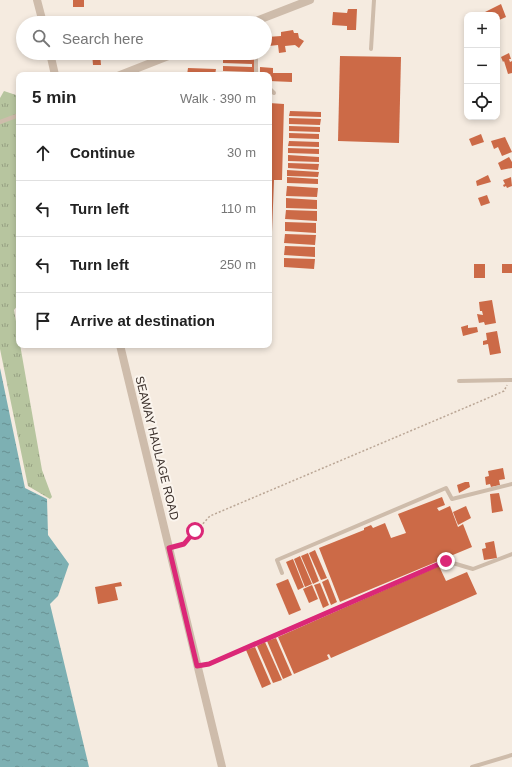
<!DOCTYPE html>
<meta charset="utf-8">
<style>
:root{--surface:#fff;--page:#f2f2f2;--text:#222;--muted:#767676;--line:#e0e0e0}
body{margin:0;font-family:Arial,sans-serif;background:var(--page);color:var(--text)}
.controls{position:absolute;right:12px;top:12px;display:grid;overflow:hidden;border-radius:8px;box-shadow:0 2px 6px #0003}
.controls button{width:36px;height:36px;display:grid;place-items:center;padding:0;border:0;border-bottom:1px solid var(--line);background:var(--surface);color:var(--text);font:20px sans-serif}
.stop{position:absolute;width:12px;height:12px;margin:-9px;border:3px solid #db2777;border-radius:50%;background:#fff}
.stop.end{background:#db2777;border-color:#fff;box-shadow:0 1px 4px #0008}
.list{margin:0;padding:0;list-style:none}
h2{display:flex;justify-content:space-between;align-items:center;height:52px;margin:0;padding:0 16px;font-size:17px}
h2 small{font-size:13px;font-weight:400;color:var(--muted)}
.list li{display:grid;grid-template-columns:26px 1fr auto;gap:12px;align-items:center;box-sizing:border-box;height:56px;padding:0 16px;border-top:1px solid var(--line)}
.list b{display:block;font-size:15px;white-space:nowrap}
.list em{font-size:13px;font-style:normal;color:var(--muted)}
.icon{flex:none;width:22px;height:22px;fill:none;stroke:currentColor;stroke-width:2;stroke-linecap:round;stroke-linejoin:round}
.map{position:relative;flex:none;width:512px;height:767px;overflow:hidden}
.search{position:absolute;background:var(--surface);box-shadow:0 2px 6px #0003;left:16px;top:16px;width:256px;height:44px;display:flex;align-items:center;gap:10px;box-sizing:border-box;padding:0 14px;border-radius:22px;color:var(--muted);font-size:15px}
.panel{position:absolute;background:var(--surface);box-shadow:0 2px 6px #0003;left:16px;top:72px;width:256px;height:276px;border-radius:8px}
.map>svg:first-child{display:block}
.grass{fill:url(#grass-tufts)}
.water{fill:url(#water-ripples)}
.building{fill:#cc6a47}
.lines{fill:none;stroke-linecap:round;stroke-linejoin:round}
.path{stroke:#baa695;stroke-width:1.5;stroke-dasharray:2 2;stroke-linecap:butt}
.service{stroke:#cebcab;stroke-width:4}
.minor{stroke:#cebcab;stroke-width:8}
.route{stroke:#db2777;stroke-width:5}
.labels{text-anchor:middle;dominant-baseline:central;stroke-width:4;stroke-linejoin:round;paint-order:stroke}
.street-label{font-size:12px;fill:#3b302b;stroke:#fbf5ee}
</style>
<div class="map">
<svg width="512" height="767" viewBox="0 0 512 767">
<defs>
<pattern id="grass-tufts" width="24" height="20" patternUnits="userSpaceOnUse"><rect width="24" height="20" fill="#b7c59f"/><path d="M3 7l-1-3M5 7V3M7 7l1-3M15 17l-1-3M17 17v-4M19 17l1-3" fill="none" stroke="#96a082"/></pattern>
<pattern id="water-ripples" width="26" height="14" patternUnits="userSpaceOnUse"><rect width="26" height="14" fill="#7db0b3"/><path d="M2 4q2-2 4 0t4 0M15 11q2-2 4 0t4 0" fill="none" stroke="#689092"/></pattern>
</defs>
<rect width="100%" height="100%" fill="#f5ebe0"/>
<!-- grass -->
<path class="grass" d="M4 91 19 96V304L14 310 42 470 52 497 50 499 28 486 0 349V98Z"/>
<!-- water -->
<path class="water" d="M0 368 25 488 47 499 48 535 69 564 58 596 50 604 89 767H0Z"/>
<!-- building -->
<g class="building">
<rect x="73" y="0" width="11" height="7"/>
<path d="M501 4 506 17 497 21V15H479Z"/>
<path d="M348 9H357L356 30H347V26L332 25 333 12 347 13Z"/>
<path d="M293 30 294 33H298L299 38 304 41 299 48 295 45 285 46 286 52 279 53 278 45 269 46 267 37 281 36V32Z"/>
<path d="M92 53H100L101 65H93Z"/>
<path d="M509 53 511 59H509L510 62 512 61V73L508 74 504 61 503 62 501 57Z"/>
<path d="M340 56 401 57 399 143 338 141Z"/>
<path d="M223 58 254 59V75H252V72L223 71V66L252 67V64L223 63Z"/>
<path d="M260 67 273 68V73H292V82L269 81V75H260Z"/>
<path d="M188 68 216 69 215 75H187Z"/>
<path d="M269 103 284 104 282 180H274L272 232H269Z"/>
<path d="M290 111 321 112V117L289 116Z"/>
<path d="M289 118 321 119 320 125 289 124Z"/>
<path d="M289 126 320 127V132L289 131Z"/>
<path d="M289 133 319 134V139L289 138Z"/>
<path d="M481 134 484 142 472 146 469 139Z"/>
<path d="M505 137 512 152 502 156 498 147 494 149 491 141Z"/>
<path d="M289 141 319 142V147L288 146Z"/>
<path d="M288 148 319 149V154L288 153Z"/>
<path d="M288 155 319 157V162L288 161Z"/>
<path d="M509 157 512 162V168L501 170 498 163Z"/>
<path d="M288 163 319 164 318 170 288 168Z"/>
<path d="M287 170 319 172 318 177 287 176Z"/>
<path d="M488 175 491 182 477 186 476 181Z"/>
<path d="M287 177 318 179V184L287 183Z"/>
<path d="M511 177 512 186 507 188 506 186 504 187 503 185 505 184 503 180Z"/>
<path d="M287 186 318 188 317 197 286 196Z"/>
<path d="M487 195 490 203 481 206 478 198Z"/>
<path d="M286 198 317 200V209L286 208Z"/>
<path d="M286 210 317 211V221L285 219Z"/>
<path d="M285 222 316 223V233L285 231Z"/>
<path d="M285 234 316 235 315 245 284 243Z"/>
<path d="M269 235H271L270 274H269Z"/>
<path d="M285 246 315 247V257L284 255Z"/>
<path d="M284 258 315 259 314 269 284 267Z"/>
<rect x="474" y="264" width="11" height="14"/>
<rect x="502" y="264" width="10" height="9"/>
<path d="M492 300 496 323 485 325 484 322 479 323 477 314 483 315 482 311H480L479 302Z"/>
<path d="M468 325V328L477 327 478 332 463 336 461 327Z"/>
<path d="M497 331 501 353 490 355 488 344 483 345V341L487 340 486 333Z"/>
<path d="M503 468 505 479 499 480 500 485 491 487 490 484 486 485 485 477 489 476 488 471Z"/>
<path d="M465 482H469L470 487 459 493 457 485Z"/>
<path d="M499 493 503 511 492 513 490 494Z"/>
<path d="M442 497 445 505 437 508 439 511 450 506 458 527 463 524 472 547 340 602 319 548 364 530V528L371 525 373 528 385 523 391 538 406 533 398 514Z"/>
<path d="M466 506 471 518 458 525 453 512Z"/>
<path d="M494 541 497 558 484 560 482 549 486 548 485 543Z"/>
<path d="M315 550 327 578 321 580 309 553Z"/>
<path d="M308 553 319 581 313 584 301 556Z"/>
<path d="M300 556 312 584 305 587 294 559Z"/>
<path d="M293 559 304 587 298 590 286 562Z"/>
<path d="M439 566 446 581 467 572 477 594 331 658 329 654 327 655 329 659 294 674 278 637Z"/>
<path d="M288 579 301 610 289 615 276 584Z"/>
<path d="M328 579 337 602 331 605 322 582Z"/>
<path d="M121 582 122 586 115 587 118 600 98 604 95 587Z"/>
<path d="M320 583 329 605 323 608 314 585Z"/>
<path d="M312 585 318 599 309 603 303 589Z"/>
<path d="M276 638 292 675 283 679 267 641Z"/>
<path d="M265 642 282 680 273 683 257 646Z"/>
<path d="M255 647 271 684 262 688 246 650Z"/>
</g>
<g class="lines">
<!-- path -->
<path class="path" d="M176 546 184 544 210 516 481 401 504 391 507 385"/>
<!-- service -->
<g class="service">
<path d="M371 49 374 0"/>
<path d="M256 53V75"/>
<path d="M269 88 274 93"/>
<path d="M0 122 19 115"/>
<path d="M459 381 512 380"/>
<path d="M282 573 277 560 446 488 452 499 512 484"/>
<path d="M198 666 209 664 446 561 473 569 512 554"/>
<path d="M472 767 512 755"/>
</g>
<!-- minor -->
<g class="minor">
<path d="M37 0 43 23"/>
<path d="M251 23 310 0"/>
<path d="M50 53 55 75"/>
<path d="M120 75 176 53"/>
<path d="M120 345 222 767"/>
</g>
</g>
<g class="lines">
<!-- route -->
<path class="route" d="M195 531 184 544 169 548 197 666 209 664 446 561"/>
</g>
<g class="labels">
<!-- street labels -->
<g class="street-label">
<text transform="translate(157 448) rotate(76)">SEAWAY HAULAGE ROAD</text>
</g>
</g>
</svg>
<div class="controls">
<button>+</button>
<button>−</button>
<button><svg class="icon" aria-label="locate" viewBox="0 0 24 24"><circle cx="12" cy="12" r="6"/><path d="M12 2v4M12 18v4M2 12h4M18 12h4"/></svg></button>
</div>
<div class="stop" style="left:195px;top:531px"></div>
<div class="stop end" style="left:446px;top:561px"></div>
<div class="search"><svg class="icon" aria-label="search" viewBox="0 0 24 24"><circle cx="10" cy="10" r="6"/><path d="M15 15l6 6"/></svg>Search here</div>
<section class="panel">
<h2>5 min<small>Walk · 390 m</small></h2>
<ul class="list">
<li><svg class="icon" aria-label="ahead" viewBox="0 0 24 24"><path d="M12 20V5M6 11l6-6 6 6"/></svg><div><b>Continue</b></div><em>30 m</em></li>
<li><svg class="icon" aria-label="left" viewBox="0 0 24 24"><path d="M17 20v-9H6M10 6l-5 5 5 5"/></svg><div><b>Turn left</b></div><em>110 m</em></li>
<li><svg class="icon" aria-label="left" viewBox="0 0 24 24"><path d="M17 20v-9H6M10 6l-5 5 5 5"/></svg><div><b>Turn left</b></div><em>250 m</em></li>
<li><svg class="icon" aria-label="arrive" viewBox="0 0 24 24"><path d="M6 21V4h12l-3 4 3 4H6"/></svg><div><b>Arrive at destination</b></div></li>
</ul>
</section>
</div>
